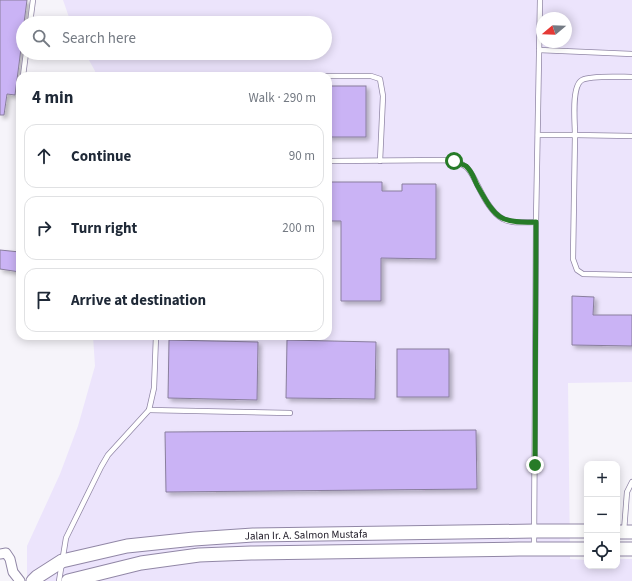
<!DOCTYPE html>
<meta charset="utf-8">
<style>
:root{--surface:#fff;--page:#f6f6f7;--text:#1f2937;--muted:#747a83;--line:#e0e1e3}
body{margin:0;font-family:"Source Sans 3",sans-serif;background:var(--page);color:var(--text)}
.controls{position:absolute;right:12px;bottom:12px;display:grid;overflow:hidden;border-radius:8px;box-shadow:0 2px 10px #0003}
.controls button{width:36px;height:36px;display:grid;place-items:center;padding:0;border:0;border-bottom:1px solid var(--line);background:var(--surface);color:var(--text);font:20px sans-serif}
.compass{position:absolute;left:536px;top:12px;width:36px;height:36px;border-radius:50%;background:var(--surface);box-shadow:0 2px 10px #0003;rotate:251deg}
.stop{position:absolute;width:12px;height:12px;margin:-9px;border:3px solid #267b27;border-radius:50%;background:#fff}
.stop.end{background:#267b27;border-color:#fff;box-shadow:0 1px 4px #0008}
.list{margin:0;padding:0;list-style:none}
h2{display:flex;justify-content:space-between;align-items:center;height:52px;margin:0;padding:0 16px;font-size:17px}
h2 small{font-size:13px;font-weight:400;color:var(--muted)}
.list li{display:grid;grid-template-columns:26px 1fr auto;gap:12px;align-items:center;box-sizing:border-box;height:64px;margin:0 8px 8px;padding:0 8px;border:1px solid var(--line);border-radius:12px}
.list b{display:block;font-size:15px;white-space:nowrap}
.list em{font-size:13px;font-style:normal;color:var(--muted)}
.icon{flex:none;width:22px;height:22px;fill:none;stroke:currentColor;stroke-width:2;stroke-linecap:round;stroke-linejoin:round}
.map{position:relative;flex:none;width:632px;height:581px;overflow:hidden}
.search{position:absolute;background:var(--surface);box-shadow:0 2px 10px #0003;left:16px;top:16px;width:316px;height:44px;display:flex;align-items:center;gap:10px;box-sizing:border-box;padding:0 14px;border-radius:22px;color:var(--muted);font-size:15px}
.panel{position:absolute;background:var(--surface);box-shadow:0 2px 10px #0003;left:16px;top:72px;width:316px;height:268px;border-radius:12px}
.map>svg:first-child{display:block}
.built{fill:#ece4fc;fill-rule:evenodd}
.building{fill:#cab3f5;stroke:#897e9d;filter:url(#shadow)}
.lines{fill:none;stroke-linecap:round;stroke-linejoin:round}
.lane-casing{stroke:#9187a6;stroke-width:6}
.street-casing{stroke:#9187a6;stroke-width:11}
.secondary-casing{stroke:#9187a6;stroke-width:15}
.lane{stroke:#fff;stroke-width:4.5}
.street{stroke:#fff;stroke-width:9}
.secondary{stroke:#fff;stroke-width:13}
.route{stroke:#267b27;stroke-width:5}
.labels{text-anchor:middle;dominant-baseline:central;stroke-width:3;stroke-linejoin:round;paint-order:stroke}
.street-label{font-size:11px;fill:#1d1925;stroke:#fff}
</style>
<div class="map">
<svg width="632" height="581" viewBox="0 0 632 581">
<defs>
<filter id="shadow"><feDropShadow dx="3" dy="3" stdDeviation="2" flood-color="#0004"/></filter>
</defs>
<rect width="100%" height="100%" fill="#f6f4fa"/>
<!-- built -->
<path class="built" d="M63 0H632V382L568 383 570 559 587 560V566H617V559H632V581H27V546L60 474 78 426 95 366 93 336H328V76H96L95 71 85 53H325V23H71ZM542 18H566V42H542Z"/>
<!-- building -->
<g class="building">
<path d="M0 0H27L24 23H23V33L15 95 7 94 4 115H0Z"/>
<rect x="328" y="86" width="38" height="51"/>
<path d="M330 182H382V191H402V184H436V259L381 258V301H341V221H330Z"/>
<path d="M0 250 20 252V272L0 269Z"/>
<path d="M572 296 594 297 593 315H632V346L572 345Z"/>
<path d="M169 340 258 342 257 400 168 398Z"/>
<path d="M287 340 376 342 375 399 286 398Z"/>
<rect x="397" y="349" width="52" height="48"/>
<path d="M476 430 477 489 166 492 165 432Z"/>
</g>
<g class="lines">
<defs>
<g id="lane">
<path d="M30 23 33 0"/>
<path d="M539 50 632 54"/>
<path d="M23 76 26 53"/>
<path d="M171 76H371L380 79 383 96 380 161"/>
<path d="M632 77C621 77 591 75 582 80 571 86 575 123 575 135L632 136"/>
<path d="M538 135H575L573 259 577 270 583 274 632 275"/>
<path d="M328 161 449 160C455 161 461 163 466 167 471 171 473 177 476 182 482 194 491 213 503 219 512 224 526 222 536 222"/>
<path d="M149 410 290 413"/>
<path d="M624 531 627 492 632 482"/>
<path d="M534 548 536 222 540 0"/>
<path d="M59 581 66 538 101 467 108 455 149 410 154 388 156 336"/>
</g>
<path id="street" d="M0 554 6 553 10 559 13 572 20 581"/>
<g id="secondary">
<path d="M617 532H632"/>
<path d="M617 549H632"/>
<path d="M33 581 37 577 62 561 127 546 194 539 253 535 535 531H587"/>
<path d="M68 581 141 563 199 555 251 553 519 549H587"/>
</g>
</defs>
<!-- lane casing -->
<use href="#lane" class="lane-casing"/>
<!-- street casing -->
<use href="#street" class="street-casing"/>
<!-- secondary casing -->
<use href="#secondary" class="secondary-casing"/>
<!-- lane -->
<use href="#lane" class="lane"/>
<!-- street -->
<use href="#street" class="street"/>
<!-- secondary -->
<use href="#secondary" class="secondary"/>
</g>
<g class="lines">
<!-- route -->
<path class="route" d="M454 161C458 163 463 164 466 166 472 171 474 179 477 185 495 216 497 224 536 222L535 465"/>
</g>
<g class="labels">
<!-- street labels -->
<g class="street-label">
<text transform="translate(306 535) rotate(-1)">Jalan Ir. A. Salmon Mustafa</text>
</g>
</g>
</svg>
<div class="controls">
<button>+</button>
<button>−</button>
<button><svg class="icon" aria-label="locate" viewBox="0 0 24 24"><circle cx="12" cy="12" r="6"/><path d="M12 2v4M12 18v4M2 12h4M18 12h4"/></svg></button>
</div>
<svg class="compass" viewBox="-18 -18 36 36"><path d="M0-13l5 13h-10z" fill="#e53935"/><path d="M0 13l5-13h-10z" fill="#747a83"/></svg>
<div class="stop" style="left:454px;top:161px"></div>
<div class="stop end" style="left:535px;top:465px"></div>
<div class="search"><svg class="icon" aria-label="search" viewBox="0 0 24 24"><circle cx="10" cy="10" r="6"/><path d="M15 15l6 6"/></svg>Search here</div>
<section class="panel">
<h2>4 min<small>Walk · 290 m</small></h2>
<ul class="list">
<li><svg class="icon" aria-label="ahead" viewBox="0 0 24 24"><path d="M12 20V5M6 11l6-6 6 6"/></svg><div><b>Continue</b></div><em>90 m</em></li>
<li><svg class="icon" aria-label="right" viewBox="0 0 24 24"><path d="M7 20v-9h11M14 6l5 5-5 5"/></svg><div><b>Turn right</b></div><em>200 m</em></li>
<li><svg class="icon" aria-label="arrive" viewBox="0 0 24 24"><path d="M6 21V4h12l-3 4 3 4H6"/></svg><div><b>Arrive at destination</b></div></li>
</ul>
</section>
</div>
